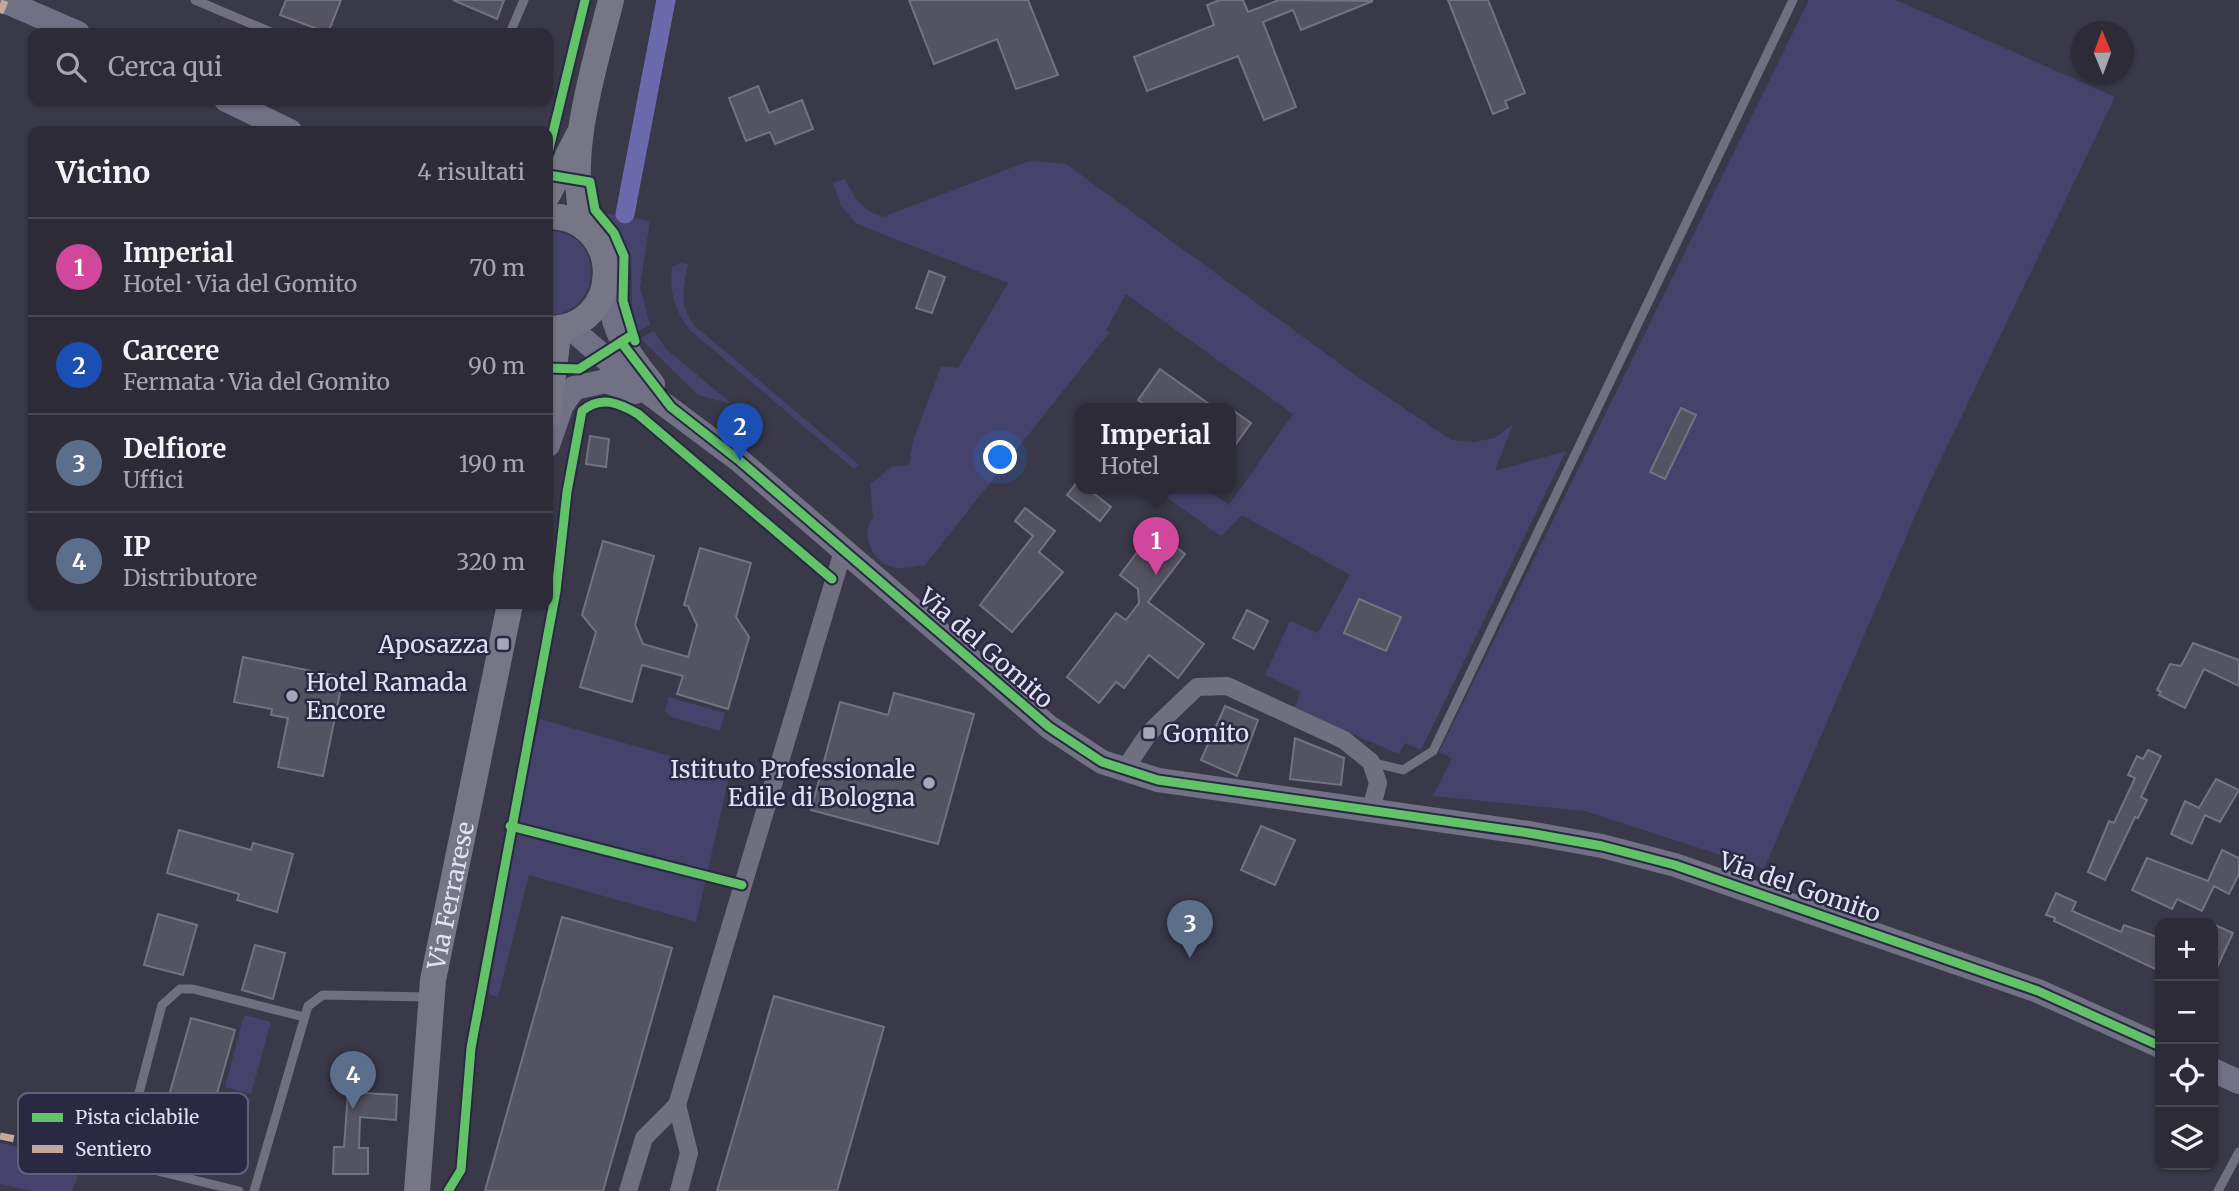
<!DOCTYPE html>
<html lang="it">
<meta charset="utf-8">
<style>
:root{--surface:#2c2b37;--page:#383742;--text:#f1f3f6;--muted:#a6a7ad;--line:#484752;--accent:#a7a6b8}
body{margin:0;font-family:Merriweather,serif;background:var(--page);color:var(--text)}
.controls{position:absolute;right:21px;bottom:21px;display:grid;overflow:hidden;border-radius:14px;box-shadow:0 2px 5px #0004}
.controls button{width:63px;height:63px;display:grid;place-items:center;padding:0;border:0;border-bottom:2px solid var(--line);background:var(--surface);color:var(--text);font:35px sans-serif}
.compass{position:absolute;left:2071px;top:21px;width:63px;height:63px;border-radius:50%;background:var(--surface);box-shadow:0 2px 5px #0004;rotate:359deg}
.you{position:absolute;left:1001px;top:458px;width:24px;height:24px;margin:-18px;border:5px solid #fff;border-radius:50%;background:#1a73e8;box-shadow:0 0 0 10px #1a73e833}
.badge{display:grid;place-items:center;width:46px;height:46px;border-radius:50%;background:var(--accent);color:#fff;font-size:23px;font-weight:700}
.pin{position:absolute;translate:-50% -58px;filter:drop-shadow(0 2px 4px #0008)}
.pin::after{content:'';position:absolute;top:37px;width:24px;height:21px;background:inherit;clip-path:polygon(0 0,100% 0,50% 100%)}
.popup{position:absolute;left:1075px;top:403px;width:161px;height:91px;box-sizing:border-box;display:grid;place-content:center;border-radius:14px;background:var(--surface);filter:drop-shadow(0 2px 5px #0005);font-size:23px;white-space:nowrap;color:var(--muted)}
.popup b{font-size:26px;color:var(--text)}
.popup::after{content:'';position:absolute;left:50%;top:100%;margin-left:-14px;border:14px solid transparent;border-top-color:var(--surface)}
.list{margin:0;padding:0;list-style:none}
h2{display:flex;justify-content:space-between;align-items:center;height:91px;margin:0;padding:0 28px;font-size:30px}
h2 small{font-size:23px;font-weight:400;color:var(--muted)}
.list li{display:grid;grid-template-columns:46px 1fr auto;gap:21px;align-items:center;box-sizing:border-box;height:98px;padding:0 28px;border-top:2px solid var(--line)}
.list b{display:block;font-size:26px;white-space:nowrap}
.list p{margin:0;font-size:23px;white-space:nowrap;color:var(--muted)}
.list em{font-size:23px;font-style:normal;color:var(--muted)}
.icon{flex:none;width:38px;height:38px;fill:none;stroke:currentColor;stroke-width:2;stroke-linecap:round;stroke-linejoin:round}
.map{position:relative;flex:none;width:2239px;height:1191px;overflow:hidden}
.search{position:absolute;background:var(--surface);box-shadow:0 2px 5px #0004;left:28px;top:28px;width:525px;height:77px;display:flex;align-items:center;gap:18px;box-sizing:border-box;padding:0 24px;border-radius:14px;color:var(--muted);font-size:26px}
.panel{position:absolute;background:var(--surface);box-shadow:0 2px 5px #0004;left:28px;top:126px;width:525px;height:483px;border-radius:14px}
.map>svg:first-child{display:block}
.green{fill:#45436c}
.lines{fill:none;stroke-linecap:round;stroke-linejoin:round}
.canal{stroke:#6c68ac;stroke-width:19}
.building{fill:#545361;stroke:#73727f;stroke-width:2}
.lane{stroke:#706f80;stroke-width:9}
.street{stroke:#706f80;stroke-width:18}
.secondary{stroke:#717084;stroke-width:24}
.primary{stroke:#767686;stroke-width:26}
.quiet{stroke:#c3a89e;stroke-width:7;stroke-dasharray:14 7;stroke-linecap:butt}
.cycleway-casing{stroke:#2a2944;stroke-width:13}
.cycleway{stroke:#61c268;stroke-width:9}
.poi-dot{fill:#a7a6b8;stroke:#2a2944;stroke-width:2.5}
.labels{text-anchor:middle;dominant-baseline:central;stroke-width:5;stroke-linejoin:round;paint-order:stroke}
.poi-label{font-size:24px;fill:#e1e1f3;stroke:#2a2944;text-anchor:end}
.street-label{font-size:24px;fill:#e1e1f3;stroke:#2a2944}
.key{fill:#2a2944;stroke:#616079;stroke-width:2}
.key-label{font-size:19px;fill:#e1e1f3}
</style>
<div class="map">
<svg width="2239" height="1191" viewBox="0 0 2239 1191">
<rect width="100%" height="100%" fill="#3a3949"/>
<!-- green -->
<g class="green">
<path d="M1809 0H1896L2115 97 1927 488 1764 869 1585 811 1433 796 1452 758 1439 752Z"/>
<path d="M1029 161 1066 164 1362 380 1451 440 1473 442 1495 438 1513 424 1495 471 1566 451 1421 750 1405 743 1399 754 1294 709 1301 692 1265 675 1290 621 1318 633 1350 575 1242 515 1221 536 1155 489H1206L1229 505 1293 414 1126 294 1106 330 1109 333 925 565C917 566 906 569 897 568 874 565 859 536 873 517L870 484 892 467 909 465 913 441 941 366 958 368 1008 283 857 224 841 206 833 183 845 179C855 199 861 209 883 217Z"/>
<path d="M604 213 650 221 640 287 650 325 637 332C627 305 636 277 628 250 623 237 613 224 604 213Z"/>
<path d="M548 231C605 230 605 314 548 315Z"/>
<path d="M680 263 688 264C683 289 679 304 694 325L859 465 854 469 691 331C675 312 669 293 672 267Z"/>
<path d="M654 331 666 349 732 404 698 395 640 338Z"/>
<path d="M669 697 725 713 720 731 671 717 665 711Z"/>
<path d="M540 719 730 773 696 922 529 875 498 997 489 994 508 864Z"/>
<path d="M244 1015 271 1022 251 1094 225 1087Z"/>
<path d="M224 1092 251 1099 231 1172 204 1165Z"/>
<path d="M0 1143 84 1161 72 1191H32L0 1184Z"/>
</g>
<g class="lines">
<!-- canal -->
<path class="canal" d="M625 214 666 0"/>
</g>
<!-- building -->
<g class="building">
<path d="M286 0H341L328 33 280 15Z"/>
<path d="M453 0H504L497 19Z"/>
<path d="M909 0H1028L1058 75 1016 89 997 39 934 64Z"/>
<path d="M1220 0H1243L1248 12 1279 0 1373 1 1301 30 1293 10 1263 22 1296 107 1264 120 1238 56 1147 91 1134 57 1214 25 1207 5Z"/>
<path d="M1448 0H1488L1525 93 1505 101 1508 108 1493 114Z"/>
<path d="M758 86 769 113 802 100 813 129 775 144 770 132 746 141 729 98Z"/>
<path d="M929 271 945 277 932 313 916 308Z"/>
<path d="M1160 369 1216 409H1151L1138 400Z"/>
<path d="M1681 408 1696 415 1665 479 1650 472Z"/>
<path d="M1231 409 1251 423 1231 451Z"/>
<path d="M590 436 609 439 606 467 586 464Z"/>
<path d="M1078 481 1081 489H1088L1111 507 1100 521 1067 495Z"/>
<path d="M1025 508 1055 531 1039 552 1063 572 1012 632 980 605 1033 536 1015 521Z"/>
<path d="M1154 530 1185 554 1148 602 1204 644 1178 678 1149 655 1124 688 1116 682 1099 703 1067 677 1116 613 1126 620 1139 603 1138 589 1120 575Z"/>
<path d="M603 541 654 556 635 625 643 644 688 657 697 625 688 606 684 605 700 548 751 563 736 617 749 637 728 709 677 694 683 676 642 665 632 702 580 687 596 632 582 615Z"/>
<path d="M1359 599 1401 617 1386 651 1344 633Z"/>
<path d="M1247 610 1268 621 1254 649 1233 638Z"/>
<path d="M2193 643 2239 660V686L2204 669 2185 708 2159 695 2161 692 2157 690 2170 664 2181 666Z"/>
<path d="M243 657 336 676 335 682 342 683 323 776 278 767 288 718 271 715 272 709 234 702Z"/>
<path d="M894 693 974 714 938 844 811 810 840 702 888 715Z"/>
<path d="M1225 706 1258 720 1237 776 1201 760Z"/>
<path d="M1295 738 1344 758 1341 785 1290 779Z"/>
<path d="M2148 750 2161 756 2141 797 2147 800 2138 818 2135 817 2105 880 2088 872 2109 821 2114 823 2135 778 2128 775 2137 756 2143 759Z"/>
<path d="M2216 779 2239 790 2220 822 2205 815 2192 844 2171 834 2185 801 2199 808Z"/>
<path d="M1261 826 1295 840 1275 885 1241 870Z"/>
<path d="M179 830 251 850 253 843 293 854 277 912 237 900 239 894 167 873Z"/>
<path d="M2222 850 2239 858V874L2229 894 2214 886 2202 911 2177 899 2172 909 2132 890 2147 858 2208 881Z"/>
<path d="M2056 893 2076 902 2072 911 2095 921 2121 932 2124 925 2160 938V956L2155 969 2054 921 2055 918 2046 915Z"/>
<path d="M158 914 197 925 183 975 144 965Z"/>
<path d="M562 917 672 948 603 1191H485Z"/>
<path d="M2213 924 2233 933 2213 976Z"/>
<path d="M255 945 285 953 273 999 242 990Z"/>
<path d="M774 996 884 1027 837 1191H717Z"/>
<path d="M191 1018 235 1030 197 1164 153 1152Z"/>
<path d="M348 1092 397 1095 396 1120 360 1117 359 1148H368V1174H333L334 1147H344Z"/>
</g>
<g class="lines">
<!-- lane -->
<g class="lane">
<path d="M195 0 273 33"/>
<path d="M510 33 524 0"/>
<path d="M1371 762 1403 770 1433 751 1793 0"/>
<path d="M93 1155 239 1191"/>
<path d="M121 1162 162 1005 180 989H193L304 1017"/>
<path d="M254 1191 308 1006 323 995 429 997"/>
<path d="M2218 1191 2239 1152"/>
</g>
<!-- street -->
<g class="street">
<path d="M1124 770 1149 733 1197 687 1227 686 1344 740 1371 762 1378 783 1371 810"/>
<path d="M677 1105 689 1153 679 1191"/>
<path d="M628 1191 644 1138 677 1105 843 551"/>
</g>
<!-- secondary -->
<g class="secondary">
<path d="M2 0 78 33"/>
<path d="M226 100 290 131"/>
<path d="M607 277C610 327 622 346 653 384"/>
<path d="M568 326 626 376 740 461 1049 727 1102 762 1158 780 1529 833 1602 846 1675 865 2038 991 2160 1046"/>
<path d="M548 445 562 405 574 388 606 381 635 392"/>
<path d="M2213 1070 2239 1082"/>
</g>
<!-- primary -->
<g class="primary">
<path d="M548 194 578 136"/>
<path d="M548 216C626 217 624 330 548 329"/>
<path d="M586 229C563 160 594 69 611 0"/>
<path d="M548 415 559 328"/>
<path id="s1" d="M417 1191 433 980 510 604"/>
</g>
<!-- quiet -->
<g class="quiet">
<path d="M0 13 5 1"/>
<path d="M0 1136 93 1155"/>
</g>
<defs>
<g id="cycleway">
<path d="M548 153 585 0"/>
<path d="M548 175 590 182 595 210 614 233 624 256 623 301 635 341"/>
<path d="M621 342 671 407 740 461 1049 727 1102 762 1158 780 1529 833 1602 846 1675 865 2038 991 2160 1046"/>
<path d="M548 368 579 369 629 337"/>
<path d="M510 826 742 885"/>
<path d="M448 1191 461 1170 471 1048 556 591 567 492 582 411C601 395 619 403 638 414L832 579"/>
</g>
</defs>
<!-- cycleway casing -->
<use href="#cycleway" class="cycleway-casing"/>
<!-- cycleway -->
<use href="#cycleway" class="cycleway"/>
</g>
<!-- markers -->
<g class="poi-dot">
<rect x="496" y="637" width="14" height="14" rx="3.5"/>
<circle cx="292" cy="696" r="7"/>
<rect x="1142" y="726" width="14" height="14" rx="3.5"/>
<circle cx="929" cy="783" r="7"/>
</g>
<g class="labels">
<!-- poi labels -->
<g class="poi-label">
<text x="489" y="644">Aposazza</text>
<text x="306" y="682" text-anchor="start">Hotel Ramada<tspan x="306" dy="28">Encore</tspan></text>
<text x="1163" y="733" text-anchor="start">Gomito</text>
<text x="915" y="769">Istituto Professionale<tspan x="915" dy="28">Edile di Bologna</tspan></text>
</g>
<!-- street labels -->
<g class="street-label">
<text transform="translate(986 648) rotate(41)">Via del Gomito</text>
<text transform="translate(1800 887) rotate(19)">Via del Gomito</text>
<text stroke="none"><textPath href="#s1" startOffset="298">Via Ferrarese</textPath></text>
</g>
</g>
<!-- legend -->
<rect x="18" y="1093" width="230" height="81" rx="10" class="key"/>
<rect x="32" y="1113" width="31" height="9" fill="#61c268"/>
<rect x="32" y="1145" width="31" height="8" fill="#c3a89e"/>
<g class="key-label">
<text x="75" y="1124">Pista ciclabile</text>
<text x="75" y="1156">Sentiero</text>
</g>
</svg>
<div class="controls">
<button>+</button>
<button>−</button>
<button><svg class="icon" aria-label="locate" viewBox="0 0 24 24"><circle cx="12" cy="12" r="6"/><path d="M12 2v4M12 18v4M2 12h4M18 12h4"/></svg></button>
<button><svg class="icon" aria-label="layers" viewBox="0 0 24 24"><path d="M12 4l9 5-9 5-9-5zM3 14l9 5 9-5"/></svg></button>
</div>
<svg class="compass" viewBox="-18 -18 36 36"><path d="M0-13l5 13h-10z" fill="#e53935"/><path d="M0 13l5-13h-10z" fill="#a6a7ad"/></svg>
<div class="you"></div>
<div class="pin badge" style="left:1156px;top:575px;background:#d1479c">1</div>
<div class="popup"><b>Imperial</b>Hotel</div>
<div class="pin badge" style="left:740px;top:461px;background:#1a4fb4">2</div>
<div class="pin badge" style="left:1190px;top:958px;background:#5c6f8a">3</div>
<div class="pin badge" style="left:353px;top:1109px;background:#5c6f8a">4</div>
<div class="search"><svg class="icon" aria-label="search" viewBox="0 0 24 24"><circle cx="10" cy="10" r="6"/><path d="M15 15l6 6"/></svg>Cerca qui</div>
<section class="panel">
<h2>Vicino<small>4 risultati</small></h2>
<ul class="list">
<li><span class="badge" style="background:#d1479c">1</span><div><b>Imperial</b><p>Hotel · Via del Gomito</p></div><em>70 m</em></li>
<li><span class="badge" style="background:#1a4fb4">2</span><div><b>Carcere</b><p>Fermata · Via del Gomito</p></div><em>90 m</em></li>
<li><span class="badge" style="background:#5c6f8a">3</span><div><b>Delfiore</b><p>Uffici</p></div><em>190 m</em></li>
<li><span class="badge" style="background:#5c6f8a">4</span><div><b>IP</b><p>Distributore</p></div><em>320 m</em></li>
</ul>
</section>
</div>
